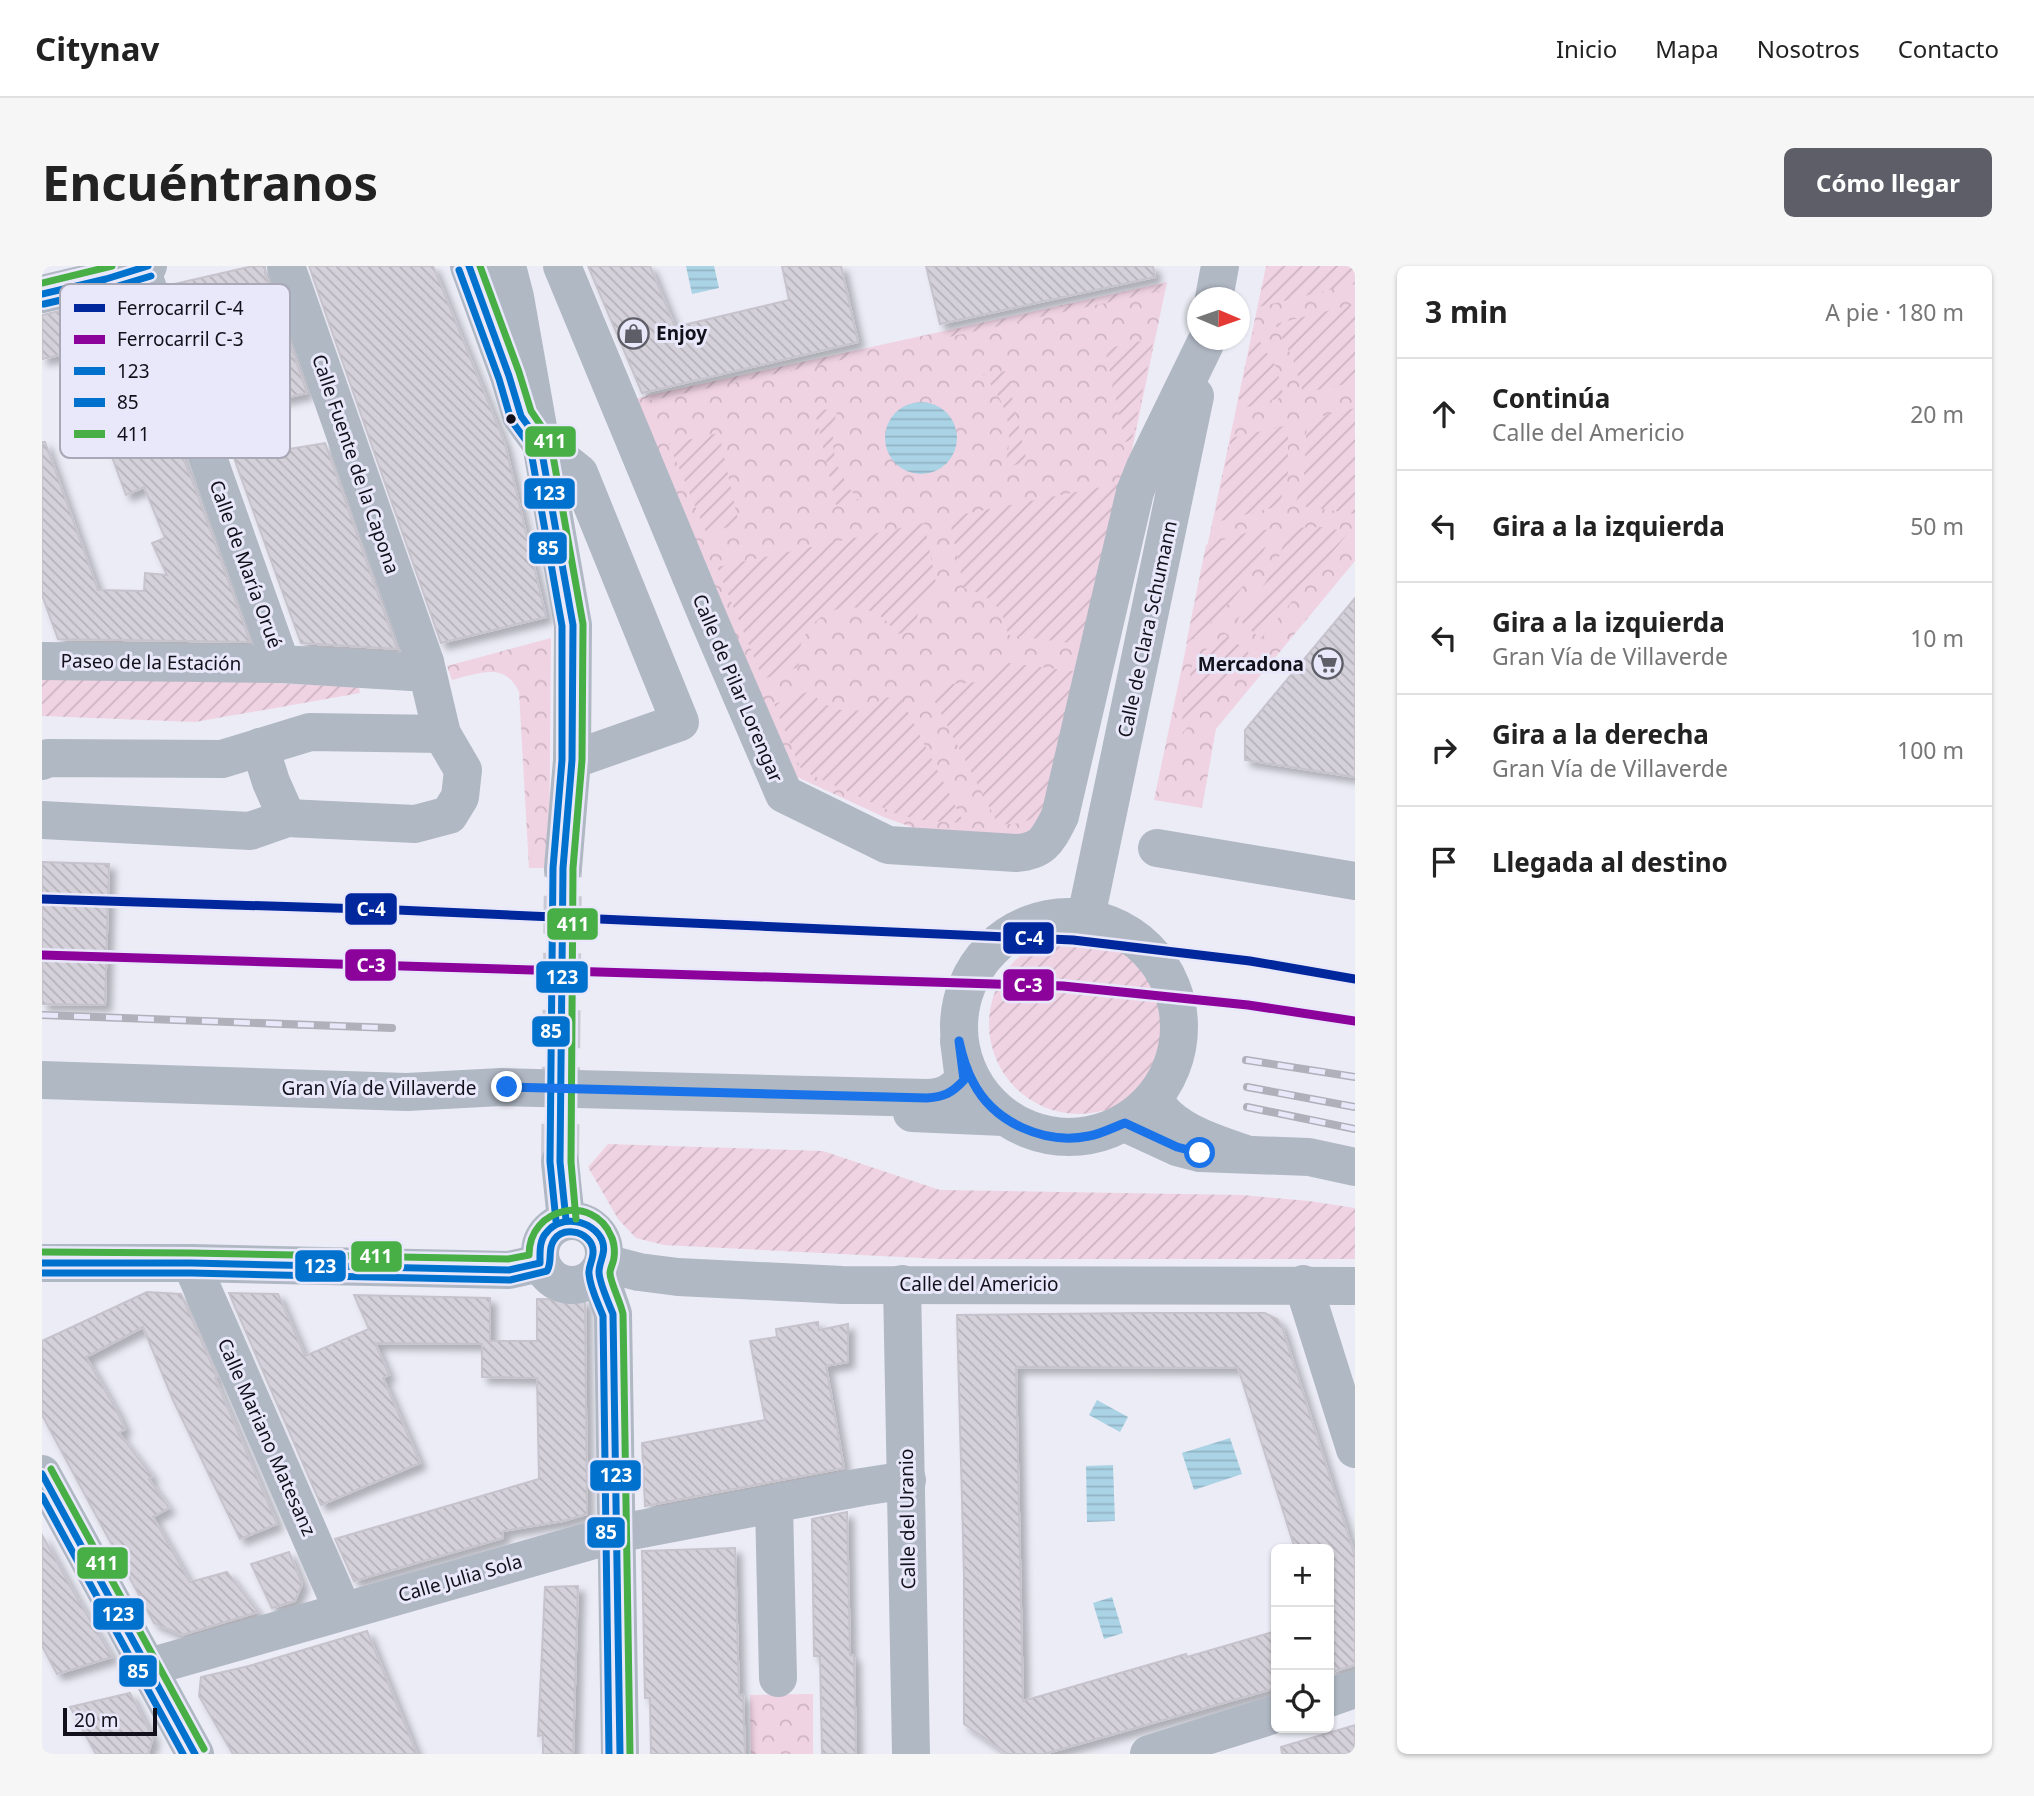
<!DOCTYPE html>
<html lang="es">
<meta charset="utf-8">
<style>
:root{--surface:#fff;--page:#f6f6f6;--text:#222;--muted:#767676;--line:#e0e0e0;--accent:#5e5e68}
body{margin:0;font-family:"Noto Sans",sans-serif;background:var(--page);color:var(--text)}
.controls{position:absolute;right:21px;bottom:21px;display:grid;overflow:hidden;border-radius:10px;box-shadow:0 2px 5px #0004}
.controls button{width:63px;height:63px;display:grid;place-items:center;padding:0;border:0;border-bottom:2px solid var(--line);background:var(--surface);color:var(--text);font:35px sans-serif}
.compass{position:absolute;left:1145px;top:21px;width:63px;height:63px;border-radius:50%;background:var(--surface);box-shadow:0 2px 5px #0004;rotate:92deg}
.scale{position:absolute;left:21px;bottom:18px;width:94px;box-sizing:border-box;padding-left:7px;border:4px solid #12111b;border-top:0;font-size:19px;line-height:24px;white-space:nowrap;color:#12111b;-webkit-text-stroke:5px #e9e8fa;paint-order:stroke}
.stop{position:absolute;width:21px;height:21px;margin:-16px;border:5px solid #1a73e8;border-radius:50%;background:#fff}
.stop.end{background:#1a73e8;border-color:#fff;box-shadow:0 2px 7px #0008}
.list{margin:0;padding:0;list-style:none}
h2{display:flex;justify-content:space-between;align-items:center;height:91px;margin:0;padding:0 28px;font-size:30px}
h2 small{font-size:23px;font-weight:400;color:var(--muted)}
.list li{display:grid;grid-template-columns:46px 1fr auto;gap:21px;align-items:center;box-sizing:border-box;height:112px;padding:0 28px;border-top:2px solid var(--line)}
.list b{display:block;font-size:26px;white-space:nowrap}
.list p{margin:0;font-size:23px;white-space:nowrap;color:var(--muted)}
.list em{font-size:23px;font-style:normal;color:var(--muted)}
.icon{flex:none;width:38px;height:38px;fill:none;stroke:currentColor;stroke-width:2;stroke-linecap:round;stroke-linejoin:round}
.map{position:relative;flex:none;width:1313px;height:1488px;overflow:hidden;border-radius:10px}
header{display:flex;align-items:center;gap:42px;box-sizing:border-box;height:98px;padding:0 35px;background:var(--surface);border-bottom:2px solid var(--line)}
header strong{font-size:33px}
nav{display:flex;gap:38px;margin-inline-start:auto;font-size:24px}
.intro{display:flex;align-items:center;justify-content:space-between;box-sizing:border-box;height:168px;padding:0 42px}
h1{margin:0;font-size:49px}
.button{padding:18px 32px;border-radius:10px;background:var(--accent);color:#fff;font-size:24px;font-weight:700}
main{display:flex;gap:42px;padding:0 42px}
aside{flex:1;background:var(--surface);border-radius:10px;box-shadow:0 2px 5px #0004}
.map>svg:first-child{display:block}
.park{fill:url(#park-crowns)}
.garden{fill:url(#garden-furrows)}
.water{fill:url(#water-rules)}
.building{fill:url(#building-back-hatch);stroke:#c7c3cd;stroke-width:2;filter:url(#shadow)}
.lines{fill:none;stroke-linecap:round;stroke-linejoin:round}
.minor-tunnel{stroke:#cbcbd5;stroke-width:38;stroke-dasharray:38 19;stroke-linecap:butt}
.minor{stroke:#b0b8c4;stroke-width:38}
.rail-casing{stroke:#afb0ba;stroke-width:8}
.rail{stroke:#e9e8fa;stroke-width:5;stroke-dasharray:16;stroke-linecap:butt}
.minor-bridge{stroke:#b0b8c4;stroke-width:38}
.bus-1-casing{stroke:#e9e8fa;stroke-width:12}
.bus-2-casing{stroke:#e9e8fa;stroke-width:12}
.bus-3-casing{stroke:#e9e8fa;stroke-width:12}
.bus-1{stroke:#0072ce;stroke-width:7}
.bus-2{stroke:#0072ce;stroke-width:7}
.bus-3{stroke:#47af45;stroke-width:7}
.rail-1-casing{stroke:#e9e8fa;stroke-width:14}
.rail-2-casing{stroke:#e9e8fa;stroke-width:14}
.rail-1{stroke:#00289c;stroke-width:9}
.rail-2{stroke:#8b039b;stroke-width:9}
.route{stroke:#1a73e8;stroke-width:9}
.bus-dot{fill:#12111b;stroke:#e9e8fa;stroke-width:2.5}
.labels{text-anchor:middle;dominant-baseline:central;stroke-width:6;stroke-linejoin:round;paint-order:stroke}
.poi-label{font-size:19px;font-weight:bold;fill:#12111b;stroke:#e9e8fa;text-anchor:start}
.street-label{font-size:19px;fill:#12111b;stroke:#e9e8fa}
.key{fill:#e9e8fa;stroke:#a8a8b7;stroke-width:2}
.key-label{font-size:19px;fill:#12111b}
.line-badge{stroke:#e9e8fa;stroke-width:2.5}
.badge-label{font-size:19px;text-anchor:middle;font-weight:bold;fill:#fff}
</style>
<header>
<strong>Citynav</strong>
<nav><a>Inicio</a><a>Mapa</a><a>Nosotros</a><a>Contacto</a></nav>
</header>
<div class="intro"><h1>Encuéntranos</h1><a class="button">Cómo llegar</a></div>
<main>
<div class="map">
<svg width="1313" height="1488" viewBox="0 0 1313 1488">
<defs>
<pattern id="park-crowns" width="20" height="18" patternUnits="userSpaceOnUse" patternTransform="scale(1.75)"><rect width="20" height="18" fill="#f0d3e3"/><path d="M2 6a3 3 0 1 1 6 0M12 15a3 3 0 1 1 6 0" fill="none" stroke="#cdb4c2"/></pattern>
<pattern id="garden-furrows" width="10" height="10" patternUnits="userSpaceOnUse" patternTransform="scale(1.75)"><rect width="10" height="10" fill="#f0d3e3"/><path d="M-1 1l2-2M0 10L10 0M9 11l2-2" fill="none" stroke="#cdb4c2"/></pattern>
<pattern id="water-rules" width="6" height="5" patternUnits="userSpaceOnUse" patternTransform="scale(1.75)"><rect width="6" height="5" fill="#aad3e5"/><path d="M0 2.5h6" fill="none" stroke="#91b4c4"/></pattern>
<pattern id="building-back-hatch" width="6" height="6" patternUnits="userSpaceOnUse" patternTransform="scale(1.75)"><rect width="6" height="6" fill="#d5d1da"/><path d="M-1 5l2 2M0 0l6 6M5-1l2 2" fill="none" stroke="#b6b2ba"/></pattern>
<filter id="shadow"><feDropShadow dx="6" dy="6" stdDeviation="3.5" flood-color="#0004"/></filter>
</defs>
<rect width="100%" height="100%" fill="#ececf6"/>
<!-- park -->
<g class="park">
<path d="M1224 0H1313V295L1174 463 1160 542 1112 534Z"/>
<path d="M1125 16 1030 471 995 560 983 567 970 569 872 562 844 552 753 510 592 133Z"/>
<path d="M509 372 507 602H487L477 426C463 395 436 408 410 414L405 400Z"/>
<path d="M771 1428V1488H709L708 1429Z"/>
</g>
<!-- garden -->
<g class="garden">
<path d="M1225 0H1313V18L1216 41Z"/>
<path d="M1125 17 1123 24 902 72 901 66Z"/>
<path d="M1313 38V116L1261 127 1251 93 1233 58Z"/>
<path d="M1211 65 1234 101 1242 131 1195 144Z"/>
<path d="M1112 72 1090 174 1083 176 1063 83Z"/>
<path d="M817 84 818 90 606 135 603 130Z"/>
<path d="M964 105 985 196 962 202C963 196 965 191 966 185 971 156 960 130 941 109Z"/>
<path d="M796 141C795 147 793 152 792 157 787 187 798 213 817 234L794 239 773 146Z"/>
<path d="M1313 142V248L1253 239 1262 210 1265 154Z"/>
<path d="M1246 159V206L1237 240 1171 257 1189 172Z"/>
<path d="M677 167 697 259 664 266 627 178Z"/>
<path d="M1080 217 1043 379 966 369C961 340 949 330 922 322L907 251Z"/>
<path d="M882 257 896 327 878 342 870 366 854 368C849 360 843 352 835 348 797 327 752 358 757 401L721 413 675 301Z"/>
<path d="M1280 261 1307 266 1219 373 1196 353C1222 321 1236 303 1246 262Z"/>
<path d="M1230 263C1214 313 1184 345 1144 378L1164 279 1207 266Z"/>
<path d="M1183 368 1207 387 1137 471 1151 394Z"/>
<path d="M958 396 1038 406 1002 543C989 557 975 559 956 558L888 426C895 423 902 419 909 418 932 416 944 419 958 396Z"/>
<path d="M0 406 317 421 318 427 153 456 0 450Z"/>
<path d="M768 425C778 439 801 448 818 444 827 442 836 436 843 431L860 434 922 557 886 555 857 549 763 506 758 501 732 438Z"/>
<circle cx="1037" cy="758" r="90"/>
<path d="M566 878 781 885 898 924 1200 929 1267 935 1313 942V993H898L622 979 594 972 576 953 546 901Z"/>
</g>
<!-- water -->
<g class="water">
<path d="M644 0H672L677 22 650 28Z"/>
<circle cx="879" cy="172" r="36"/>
<path d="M1055 1134 1086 1151 1078 1166 1047 1149Z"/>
<path d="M1188 1172 1200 1208 1152 1224 1140 1187Z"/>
<path d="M1071 1199 1073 1255 1045 1256 1044 1200Z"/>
<path d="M1070 1331 1081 1367 1062 1373 1051 1337Z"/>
</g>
<!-- building -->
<g class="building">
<path d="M211 0H223V7L265 127 230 135V130L173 142 128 19Z"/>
<path d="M267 0H391L463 178 504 351 399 377Z"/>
<path d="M546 0H608L633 61 747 34 740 0H799L816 76 600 127Z"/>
<path d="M884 0H1111L1113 11 898 58Z"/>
<path d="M82 30 125 152 155 227 208 376 16 373 0 329V176H3L56 324 102 325 103 307 125 309 110 277 123 272 102 221 84 229 55 150 69 145 51 96 27 101 23 88 0 93V49Z"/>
<path d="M283 177 355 383 259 377 192 192Z"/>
<path d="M1313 332V511L1203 494V464Z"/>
<path d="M0 596 67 598 63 739 0 738Z"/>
<path d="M105 1026 139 1028 175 1111 173 1112 235 1258 198 1273 131 1134 101 1061 44 1091 76 1147 83 1163 77 1167 110 1210 107 1213 127 1242 111 1251 148 1316 185 1306 216 1346 140 1369 112 1357 0 1149V1075Z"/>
<path d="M187 1027 236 1028 263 1090 327 1063 312 1029 448 1032V1075H495V1033L543 1034 545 1248 521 1255 461 1265V1272L312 1315 293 1273 497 1213 495 1112 440 1111V1078L333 1077 347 1109 341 1112 378 1197 279 1239Z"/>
<path d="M1100 1047H1223L1235 1053 1240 1061 1313 1290V1399L1287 1407V1283H1253L1196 1102 974 1101 981 1435 1144 1388 1145 1391 1234 1365V1422L1002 1488H966L922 1458V1309L915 1049Z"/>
<path d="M776 1056 777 1064 806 1058V1096L784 1100 802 1202 603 1240 600 1177 723 1154 708 1075 735 1071 734 1063Z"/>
<path d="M805 1246 808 1389 812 1390 814 1488H780L778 1390H772L770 1253Z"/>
<path d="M0 1269 35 1332 70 1391 15 1408 0 1380Z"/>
<path d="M693 1282 697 1430 701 1429 703 1488H609L608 1432H603L600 1285Z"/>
<path d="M247 1286 260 1318 253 1335 230 1342 209 1298Z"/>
<path d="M536 1320 531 1488H501V1469L496 1470 503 1321Z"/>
<path d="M325 1365 375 1488H191L157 1430 159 1411 207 1400Z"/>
<path d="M88 1427 111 1472 106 1488H54L28 1441Z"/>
<path d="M1313 1459V1488H1240L1239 1481Z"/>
</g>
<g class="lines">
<!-- minor-tunnel -->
<path class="minor-tunnel" d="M518 896 521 602"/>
<!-- minor -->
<g class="minor">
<path d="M98 0 239 398"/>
<path d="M427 0 467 110 479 150 498 176 537 207 638 456 530 494"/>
<path d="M465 0 473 31 531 359 530 494 521 602"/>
<path d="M520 0 667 354 742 528 846 579 974 587C1002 585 1006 573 1018 550L1093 226 1103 201 1163 78"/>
<path d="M0 28 64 13 106 0"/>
<path d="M1172 32 1178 0"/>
<path d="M0 395 239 398 369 406 383 396"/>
<path d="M218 481 229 516 245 552"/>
<path d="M0 495 6 492 180 493 268 466 400 468"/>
<path d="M0 554 208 565 245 552 373 558 407 549 418 531 421 504 400 468 383 396 244 0"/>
<path d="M1115 582 1313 615"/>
<path d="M1044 651 1153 130"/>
<path d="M1083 857 1135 881 1158 887 1267 891 1313 901"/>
<path d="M518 896 524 954"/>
<circle cx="530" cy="987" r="32"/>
<path d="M0 997H149L467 1004 498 997"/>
<path d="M149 997 301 1345"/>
<path d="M562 997 597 1006 636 1011 800 1019 1313 1020"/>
<path d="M557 1007 571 1048 578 1488"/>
<path d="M860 1018 869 1488"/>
<path d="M1261 1018 1313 1183"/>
<path d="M0 1208 153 1488"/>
<path d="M732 1239 736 1412"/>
<path d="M107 1401 573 1268 820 1221 865 1214"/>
<path d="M1287 1432 1313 1423"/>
<path d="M1107 1488 1234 1448"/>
</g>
<defs>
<g id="rail">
<path d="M0 749 350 762"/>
<path d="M1204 794 1313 811"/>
<path d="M1205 821 1313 841"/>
<path d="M1205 841 1313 863"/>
</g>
</defs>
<!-- rail casing -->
<use href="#rail" class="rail-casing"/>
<!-- rail -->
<use href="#rail" class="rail"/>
<!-- minor-bridge -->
<g class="minor-bridge">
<circle cx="1027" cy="761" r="110"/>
<path d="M0 814 365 826 459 821 885 832C902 831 910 827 922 814L917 775"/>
<path d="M1111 833C1116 839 1120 846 1126 851 1146 869 1175 878 1201 887"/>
<path d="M870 847 962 851"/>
</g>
<defs>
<g id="bus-1">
<path d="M427 0 467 110 479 150 498 176 531 359 530 494 521 602 518 896 524 954"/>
<path d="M0 28 64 13 106 0"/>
<path d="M0 997H149L467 1004 498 997C498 986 497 974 505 966 519 948 551 954 560 974 565 987 557 995 557 1006 557 1016 567 1038 571 1048L578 1488"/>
<path d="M0 1208 153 1488"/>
</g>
<g id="bus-2">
<path d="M417 4 457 113 469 154 488 180 520 360V494L511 602 508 896 514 955"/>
<path d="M2 38 66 23 109 10"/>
<path d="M0 1007H149L468 1014 505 1005C511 995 505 984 512 974 516 968 523 965 531 966 542 967 552 976 551 987 551 994 546 1001 547 1008 548 1022 556 1037 561 1050L567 1488"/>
<path d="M0 1230 141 1488"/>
</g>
<g id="bus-3">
<path d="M438 0 477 106 489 145 508 173 541 358 540 494 531 602 529 896 534 953"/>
<path d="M0 17 70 0"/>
<path d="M0 986 149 987 466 993 487 989C487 940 552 928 569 970 572 975 573 985 572 991 572 996 568 1002 568 1007 568 1016 579 1037 581 1048L588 1488"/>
<path d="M9 1203 162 1483"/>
</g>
</defs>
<!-- bus-1 casing -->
<use href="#bus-1" class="bus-1-casing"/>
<!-- bus-2 casing -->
<use href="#bus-2" class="bus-2-casing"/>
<!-- bus-3 casing -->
<use href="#bus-3" class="bus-3-casing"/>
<!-- bus-1 -->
<use href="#bus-1" class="bus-1"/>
<!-- bus-2 -->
<use href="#bus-2" class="bus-2"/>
<!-- bus-3 -->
<use href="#bus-3" class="bus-3"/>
<defs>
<path id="rail-1" d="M0 633 355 644 1031 674 1208 695 1313 713"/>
<path id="rail-2" d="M0 689 1021 720 1206 739 1313 755"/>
</defs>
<!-- rail-1 casing -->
<use href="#rail-1" class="rail-1-casing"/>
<!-- rail-2 casing -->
<use href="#rail-2" class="rail-2-casing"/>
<!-- rail-1 -->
<use href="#rail-1" class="rail-1"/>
<!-- rail-2 -->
<use href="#rail-2" class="rail-2"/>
</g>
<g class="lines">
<!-- route -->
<path class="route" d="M465 821 885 832C902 831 910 827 922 814L917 775C920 789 924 803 931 816 952 857 1003 879 1047 870 1059 868 1072 861 1083 857L1135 881 1158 887"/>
</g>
<!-- icons -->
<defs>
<symbol id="shop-ring" viewBox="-11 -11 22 22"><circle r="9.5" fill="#e9e8fa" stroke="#5e5e68" stroke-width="1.5"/><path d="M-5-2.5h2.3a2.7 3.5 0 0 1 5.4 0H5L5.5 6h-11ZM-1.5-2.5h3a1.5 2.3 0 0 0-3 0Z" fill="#5e5e68"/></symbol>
<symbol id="supermarket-ring" viewBox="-11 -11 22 22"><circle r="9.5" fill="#e9e8fa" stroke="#5e5e68" stroke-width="1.5"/><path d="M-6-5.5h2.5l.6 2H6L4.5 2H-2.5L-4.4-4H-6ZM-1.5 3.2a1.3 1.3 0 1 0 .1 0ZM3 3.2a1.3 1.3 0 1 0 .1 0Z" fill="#5e5e68"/></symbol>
</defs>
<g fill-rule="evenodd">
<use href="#shop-ring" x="574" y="50" width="35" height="35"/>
<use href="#supermarket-ring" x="1268" y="380" width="35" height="35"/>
</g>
<!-- markers -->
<circle class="bus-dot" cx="469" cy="153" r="6"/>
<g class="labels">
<!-- poi labels -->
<g class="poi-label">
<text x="614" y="67">Enjoy</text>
<text x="1262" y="398" text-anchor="end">Mercadona</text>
</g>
<!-- street labels -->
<g class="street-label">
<text transform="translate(314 198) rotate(71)">Calle Fuente de la Capona</text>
<text transform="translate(204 298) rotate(70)">Calle de María Orué</text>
<text transform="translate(1105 363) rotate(-78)">Calle de Clara Schumann</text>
<text transform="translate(109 396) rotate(1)">Paseo de la Estación</text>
<text transform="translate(696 422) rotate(67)">Calle de Pilar Lorengar</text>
<text x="337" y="822">Gran Vía de Villaverde</text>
<text x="937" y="1018">Calle del Americio</text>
<text transform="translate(225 1171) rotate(66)">Calle Mariano Matesanz</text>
<text transform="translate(865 1253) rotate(-91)">Calle del Uranio</text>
<text transform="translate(418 1312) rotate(-16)">Calle Julia Sola</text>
</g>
</g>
<!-- legend -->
<rect x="18" y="18" width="230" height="174" rx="10" class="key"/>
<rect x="32" y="38" width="31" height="8" fill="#00289c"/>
<rect x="32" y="69" width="31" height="9" fill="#8b039b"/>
<rect x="32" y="101" width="31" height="8" fill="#0072ce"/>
<rect x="32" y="132" width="31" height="9" fill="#0072ce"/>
<rect x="32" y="164" width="31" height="8" fill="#47af45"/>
<g class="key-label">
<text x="75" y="49">Ferrocarril C-4</text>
<text x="75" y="80">Ferrocarril C-3</text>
<text x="75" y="112">123</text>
<text x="75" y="143">85</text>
<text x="75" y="175">411</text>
</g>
<g class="line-badge">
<rect x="482" y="159" width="53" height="33" rx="7" fill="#47af45"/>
<rect x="481" y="211" width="53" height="33" rx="7" fill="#0072ce"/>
<rect x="486" y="265" width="40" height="34" rx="7" fill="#0072ce"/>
<rect x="302" y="626" width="54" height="34" rx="7" fill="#00289c"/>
<rect x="504" y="641" width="53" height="34" rx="7" fill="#47af45"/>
<rect x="960" y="655" width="53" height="34" rx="7" fill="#00289c"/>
<rect x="302" y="682" width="53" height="34" rx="7" fill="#8b039b"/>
<rect x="493" y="694" width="54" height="34" rx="7" fill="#0072ce"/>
<rect x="960" y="702" width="53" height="34" rx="7" fill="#8b039b"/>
<rect x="489" y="749" width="40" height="33" rx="7" fill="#0072ce"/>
<rect x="308" y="974" width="53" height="33" rx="7" fill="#47af45"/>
<rect x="252" y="983" width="53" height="34" rx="7" fill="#0072ce"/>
<rect x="547" y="1193" width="53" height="33" rx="7" fill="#0072ce"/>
<rect x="544" y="1250" width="40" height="33" rx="7" fill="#0072ce"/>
<rect x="34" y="1280" width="53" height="34" rx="7" fill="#47af45"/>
<rect x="50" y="1331" width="53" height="34" rx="7" fill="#0072ce"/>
<rect x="76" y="1388" width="40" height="34" rx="7" fill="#0072ce"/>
</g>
<g class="badge-label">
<text x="508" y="182">411</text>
<text x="507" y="234">123</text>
<text x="506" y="289">85</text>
<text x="329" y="650">C-4</text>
<text x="531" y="665">411</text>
<text x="987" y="679">C-4</text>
<text x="329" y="706">C-3</text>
<text x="520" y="718">123</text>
<text x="986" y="726">C-3</text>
<text x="509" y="772">85</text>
<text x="334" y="997">411</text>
<text x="278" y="1007">123</text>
<text x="574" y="1216">123</text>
<text x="564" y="1273">85</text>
<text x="60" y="1304">411</text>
<text x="76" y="1355">123</text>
<text x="96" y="1412">85</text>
</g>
</svg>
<div class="controls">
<button>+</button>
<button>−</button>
<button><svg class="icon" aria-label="locate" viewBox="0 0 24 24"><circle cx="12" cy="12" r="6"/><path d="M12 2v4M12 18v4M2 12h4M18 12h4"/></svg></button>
</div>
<svg class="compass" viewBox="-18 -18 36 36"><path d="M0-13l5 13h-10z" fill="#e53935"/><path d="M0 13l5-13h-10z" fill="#767676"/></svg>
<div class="scale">20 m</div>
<div class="stop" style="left:1158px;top:887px"></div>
<div class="stop end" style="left:465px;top:821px"></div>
</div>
<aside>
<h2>3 min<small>A pie · 180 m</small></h2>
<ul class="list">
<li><svg class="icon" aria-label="ahead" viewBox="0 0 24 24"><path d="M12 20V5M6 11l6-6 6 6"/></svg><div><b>Continúa</b><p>Calle del Americio</p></div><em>20 m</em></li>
<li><svg class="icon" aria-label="left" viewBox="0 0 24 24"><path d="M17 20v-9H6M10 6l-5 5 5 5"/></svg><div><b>Gira a la izquierda</b></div><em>50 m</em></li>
<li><svg class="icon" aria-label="left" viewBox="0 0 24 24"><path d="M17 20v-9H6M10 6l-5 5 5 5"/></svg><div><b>Gira a la izquierda</b><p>Gran Vía de Villaverde</p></div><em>10 m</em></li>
<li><svg class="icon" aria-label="right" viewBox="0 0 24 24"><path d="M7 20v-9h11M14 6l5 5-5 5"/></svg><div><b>Gira a la derecha</b><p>Gran Vía de Villaverde</p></div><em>100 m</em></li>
<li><svg class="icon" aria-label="arrive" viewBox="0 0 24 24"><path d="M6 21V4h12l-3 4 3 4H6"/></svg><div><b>Llegada al destino</b></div></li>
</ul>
</aside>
</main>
